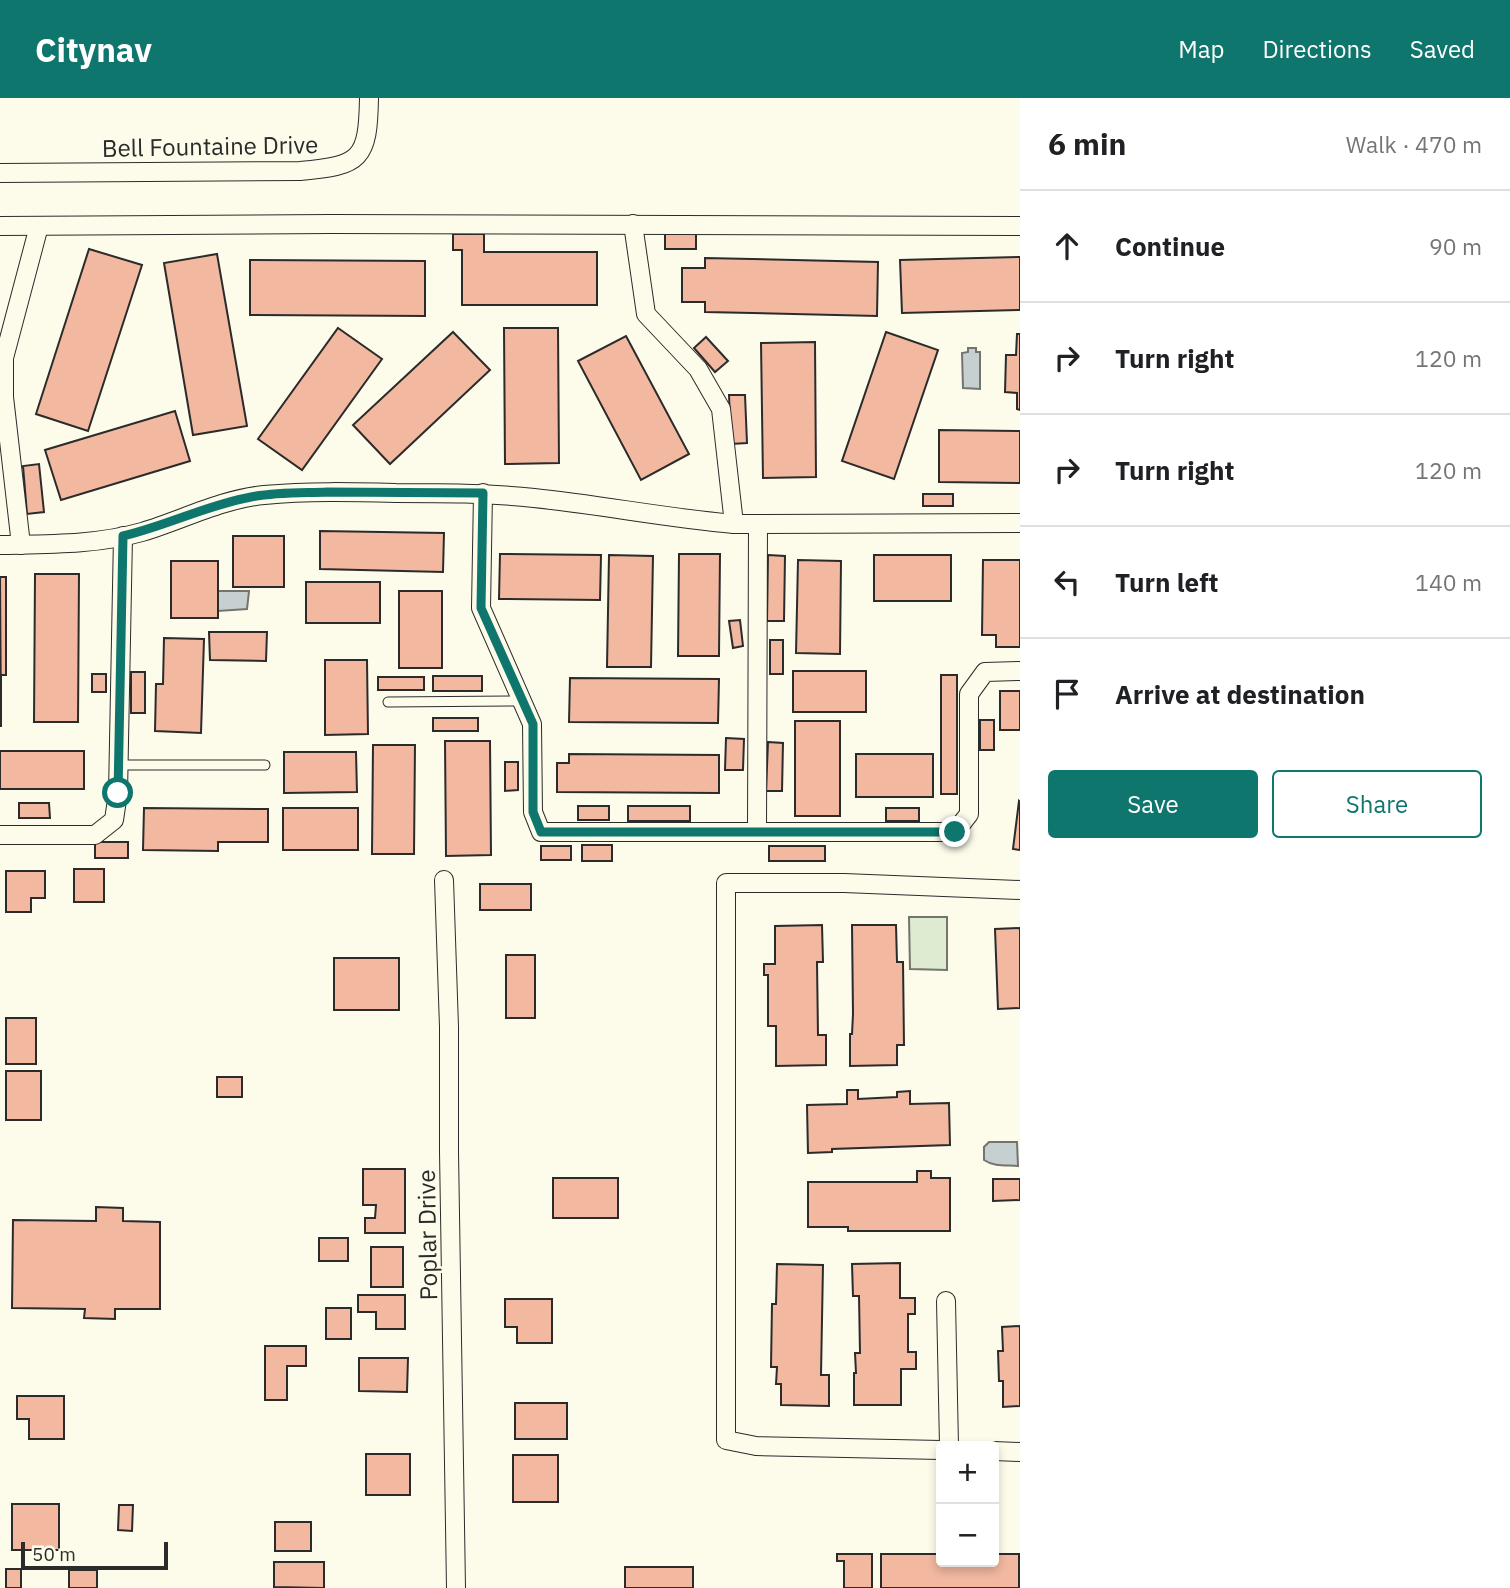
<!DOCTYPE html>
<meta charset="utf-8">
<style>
:root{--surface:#fff;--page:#f6f6f6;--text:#202124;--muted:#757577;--line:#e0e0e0;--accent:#0f766e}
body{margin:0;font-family:"IBM Plex Sans",sans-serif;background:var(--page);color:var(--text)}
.controls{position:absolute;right:21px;bottom:21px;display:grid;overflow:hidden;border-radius:7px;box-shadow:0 4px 10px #0003}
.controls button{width:63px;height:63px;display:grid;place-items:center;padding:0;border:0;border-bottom:2px solid var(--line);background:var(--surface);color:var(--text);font:35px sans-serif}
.scale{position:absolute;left:21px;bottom:18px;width:147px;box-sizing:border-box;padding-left:7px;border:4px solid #2b2b2b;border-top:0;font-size:19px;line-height:24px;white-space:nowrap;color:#2b2b2b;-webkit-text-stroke:5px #fdfbea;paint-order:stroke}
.stop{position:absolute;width:21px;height:21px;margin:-16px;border:5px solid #0f766e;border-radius:50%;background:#fff}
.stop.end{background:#0f766e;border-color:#fff;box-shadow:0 2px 7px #0008}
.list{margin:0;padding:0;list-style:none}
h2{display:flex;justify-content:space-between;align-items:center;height:91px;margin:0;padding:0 28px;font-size:30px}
h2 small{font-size:23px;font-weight:400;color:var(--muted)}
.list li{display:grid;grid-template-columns:46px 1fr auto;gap:21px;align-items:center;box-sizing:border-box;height:112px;padding:0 28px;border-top:2px solid var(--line)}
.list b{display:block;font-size:26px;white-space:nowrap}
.list em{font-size:23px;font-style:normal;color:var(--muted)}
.actions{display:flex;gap:14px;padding:21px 28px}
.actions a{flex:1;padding:16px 0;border:2px solid var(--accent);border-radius:7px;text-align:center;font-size:24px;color:var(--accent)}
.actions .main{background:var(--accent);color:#fff}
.icon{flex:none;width:38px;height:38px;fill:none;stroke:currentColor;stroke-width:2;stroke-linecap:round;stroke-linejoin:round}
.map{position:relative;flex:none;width:1020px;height:1490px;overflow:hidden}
header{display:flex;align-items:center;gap:42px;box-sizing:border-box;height:98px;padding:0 35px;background:var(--accent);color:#fff}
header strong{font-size:33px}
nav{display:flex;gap:38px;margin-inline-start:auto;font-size:24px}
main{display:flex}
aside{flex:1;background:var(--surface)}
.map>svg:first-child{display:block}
.green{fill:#deebd1;stroke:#74746e;stroke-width:2}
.water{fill:#c7d0d0;stroke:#74746e;stroke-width:2}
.building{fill:#f2b8a0;stroke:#2b2b2b;stroke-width:2}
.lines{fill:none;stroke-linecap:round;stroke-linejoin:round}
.lane-casing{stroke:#2b2b2b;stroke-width:11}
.street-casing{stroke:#2b2b2b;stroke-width:20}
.lane{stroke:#fdfbea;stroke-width:9}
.street{stroke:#fdfbea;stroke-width:18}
.route{stroke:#0f766e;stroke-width:9}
.labels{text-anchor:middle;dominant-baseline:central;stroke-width:5;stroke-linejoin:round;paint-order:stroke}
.street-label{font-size:24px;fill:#2b2b2b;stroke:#fdfbea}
</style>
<header>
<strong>Citynav</strong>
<nav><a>Map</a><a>Directions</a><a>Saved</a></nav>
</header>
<main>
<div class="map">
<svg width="1020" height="1490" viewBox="0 0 1020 1490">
<rect width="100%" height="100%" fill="#fdfbea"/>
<!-- green -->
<path class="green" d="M909 819H947V872L910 871Z"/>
<!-- water -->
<g class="water">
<path d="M968 250H976V254H980V291L963 290 962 255 968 254Z"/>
<path d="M218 493H249L247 511 218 513Z"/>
<path d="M989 1044H1017L1018 1068C1007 1067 994 1069 984 1062V1049Z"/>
</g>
<!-- building -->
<g class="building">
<rect x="665" y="135" width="31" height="16"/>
<path d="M453 136H484V154H597V207H462V152H453Z"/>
<path d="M89 151 142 167 88 333 36 316Z"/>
<path d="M217 156 247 328 193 337 164 165Z"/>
<path d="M1020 159V212L902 215 900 162Z"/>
<path d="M705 160 878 164 877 218 705 214V204H682V170H705Z"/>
<path d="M250 162 425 163V218L250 217Z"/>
<path d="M338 230 382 261 302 372 258 341Z"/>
<path d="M504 230H558L559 365 505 366Z"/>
<path d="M453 234 490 272 390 366 353 327Z"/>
<path d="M886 234 938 252 894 381 842 363Z"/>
<path d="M1017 236H1020V312L1017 311V295L1005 294 1006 257H1016Z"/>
<path d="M626 238 689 356 641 382 578 263Z"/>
<path d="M706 239 728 263 715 274 694 250Z"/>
<path d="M815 244 816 379 763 380 761 245Z"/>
<path d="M729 297H745L747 345 731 346Z"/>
<path d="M175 313 190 363 61 402 45 352Z"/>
<path d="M939 332 1020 333V385L939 384Z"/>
<path d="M39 366 44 414 27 416 23 368Z"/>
<rect x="923" y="396" width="30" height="12"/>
<path d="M320 433 444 435 443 474 320 471Z"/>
<rect x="233" y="438" width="51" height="51"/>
<path d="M500 456 601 457 600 502 499 501Z"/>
<path d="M679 456H720L719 558H678Z"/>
<path d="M609 457 653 458 651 569H607Z"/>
<path d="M768 457 785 458 784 523H767Z"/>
<rect x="874" y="457" width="77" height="46"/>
<path d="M798 462 841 463 840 556 796 555Z"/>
<path d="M983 462H1020V549H996V537H982Z"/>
<rect x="171" y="463" width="47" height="57"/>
<path d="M35 476H79L78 624H34Z"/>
<path d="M0 479H6V577H1V629Z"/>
<rect x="306" y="484" width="74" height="41"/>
<rect x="399" y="493" width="43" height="77"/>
<path d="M740 522 743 548 733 550 729 523Z"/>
<path d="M209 534H267L266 563 210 562Z"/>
<path d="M164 540 204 541 201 635 155 633 156 586H163Z"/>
<rect x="770" y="542" width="13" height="34"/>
<path d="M325 562H367L368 636 325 637Z"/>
<rect x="793" y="573" width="73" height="41"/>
<rect x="131" y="574" width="14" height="41"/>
<rect x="92" y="576" width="14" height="18"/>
<rect x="941" y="577" width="16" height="119"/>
<rect x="433" y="578" width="49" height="15"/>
<rect x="378" y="579" width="46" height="13"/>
<path d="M570 580 719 581 718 625 569 624Z"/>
<rect x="1000" y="593" width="20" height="39"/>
<rect x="433" y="620" width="45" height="13"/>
<rect x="980" y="622" width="14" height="30"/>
<rect x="795" y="623" width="45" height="95"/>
<path d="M726 640 744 641 743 672H725Z"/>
<path d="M445 643H490L491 757 446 758Z"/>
<path d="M768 644 783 645 782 693H766Z"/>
<path d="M373 647H415L414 756H372Z"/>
<rect x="0" y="653" width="84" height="38"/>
<path d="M284 654H356L357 694 284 695Z"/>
<path d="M569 656 719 657V695L557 694V665H569Z"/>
<rect x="856" y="656" width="77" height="43"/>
<path d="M505 664H518V692L505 693Z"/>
<path d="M1019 703 1020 704V752L1013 751Z"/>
<path d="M19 705H49L50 720H19Z"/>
<rect x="578" y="708" width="31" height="14"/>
<rect x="628" y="708" width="62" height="15"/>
<path d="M144 710 268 711V744H218V753L143 752Z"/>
<rect x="283" y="710" width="75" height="42"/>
<rect x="886" y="710" width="33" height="13"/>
<rect x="95" y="744" width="33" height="16"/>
<rect x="582" y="747" width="30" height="16"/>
<rect x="541" y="748" width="30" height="14"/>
<rect x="769" y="748" width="56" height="15"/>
<rect x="74" y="771" width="30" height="33"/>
<path d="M6 773H45V800H31V814H6Z"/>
<rect x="480" y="786" width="51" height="26"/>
<path d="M822 827 823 864H817L818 937H826V967L776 968V928H768V877H764V866H775V828Z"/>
<path d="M852 827H896L897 864H903L904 947H897V967L850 968V936H852L853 916Z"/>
<path d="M1020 830V910L998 911 995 831Z"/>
<rect x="506" y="857" width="29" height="63"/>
<rect x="334" y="860" width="65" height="52"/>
<rect x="6" y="920" width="30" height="46"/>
<rect x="6" y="973" width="35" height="49"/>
<rect x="217" y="979" width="25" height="20"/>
<path d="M847 992H858V1001L897 999V994L910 993V1006L949 1005 950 1047 832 1051V1054L808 1055 807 1007 847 1006Z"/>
<path d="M363 1071H405V1135H365V1120H375L376 1107H363Z"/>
<path d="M917 1073H931V1080H950V1133H848V1129H808V1084H917Z"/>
<rect x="553" y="1080" width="65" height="40"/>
<path d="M993 1081H1020V1102L993 1103Z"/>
<path d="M96 1109 123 1110V1123L160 1124V1211H115V1221L84 1220 85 1211 12 1210 13 1122 96 1123Z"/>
<rect x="319" y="1140" width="29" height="23"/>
<rect x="371" y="1149" width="32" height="40"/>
<path d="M900 1165V1200H915V1216H908V1254H916V1271H901V1307H854V1275H856L855 1255H860L859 1198H853L852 1166Z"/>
<path d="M777 1166 823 1167 821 1277H829V1308L781 1307V1286H776L777 1269H771L772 1206H776Z"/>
<path d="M358 1197H405V1231H376V1214H358Z"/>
<path d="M505 1201H552V1245H517V1229H505Z"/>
<rect x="326" y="1210" width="25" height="31"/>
<path d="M1020 1228V1308L1003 1309V1283H999L998 1253H1003L1002 1229Z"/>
<path d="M265 1248H306V1268H287V1302H265Z"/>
<path d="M359 1260H408L407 1294 359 1293Z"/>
<path d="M17 1298H64V1341H29V1321H17Z"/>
<rect x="515" y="1305" width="52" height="36"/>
<rect x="366" y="1356" width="44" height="41"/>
<rect x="513" y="1357" width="45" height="47"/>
<rect x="12" y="1406" width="47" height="46"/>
<path d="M119 1407H133L132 1433 118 1432Z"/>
<rect x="275" y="1424" width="36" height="29"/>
<path d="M837 1456H872V1490H844V1463H837Z"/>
<path d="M881 1456H941V1464H994V1456H1019V1490H881Z"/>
<path d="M274 1464H324V1490L274 1489Z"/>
<rect x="625" y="1469" width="68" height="21"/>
<rect x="6" y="1471" width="15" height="19"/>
<rect x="69" y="1472" width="28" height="18"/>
</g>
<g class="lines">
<defs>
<g id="lane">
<path d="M388 604 523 603"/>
<path d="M118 667H265"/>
</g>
<g id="street">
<path d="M0 75 300 73C361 68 368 61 369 0"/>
<path d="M633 126 646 216 698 271 721 311 734 426"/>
<path d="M0 128 331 126 1020 128"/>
<path d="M483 395 481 510 532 626 533 714 541 734H955L969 716V596L985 574 1020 573"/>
<path d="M0 447C48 446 96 447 142 434 182 422 222 401 264 397 308 393 352 394 396 395 442 395 488 395 534 400 601 407 667 420 734 426L1020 425"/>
<path d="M21 447 4 299V260L39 128"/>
<path d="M757 734 758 426"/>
<path d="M0 737H95L114 722 118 695 123 438"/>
<path d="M444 782 449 929V1054L456 1490"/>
<path d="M946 1203 949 1348"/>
<path d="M941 1352 756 1348 726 1342V785H844L1020 792"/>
<path d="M994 1353 1020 1354"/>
</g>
</defs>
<!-- lane casing -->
<use href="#lane" class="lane-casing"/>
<!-- street casing -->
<use href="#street" class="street-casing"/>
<!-- lane -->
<use href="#lane" class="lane"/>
<!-- street -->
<use href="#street" class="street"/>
</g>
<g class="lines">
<!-- route -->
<path class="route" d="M118 695 123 438C166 428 207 407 251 399 276 394 302 395 327 394 379 394 431 395 483 395L481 510 533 626V714L541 734H955"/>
</g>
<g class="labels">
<!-- street labels -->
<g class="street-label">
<text transform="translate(210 48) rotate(-1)">Bell Fountaine Drive</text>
<text transform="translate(427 1137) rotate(-91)">Poplar Drive</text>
</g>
</g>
</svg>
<div class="controls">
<button>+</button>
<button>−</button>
</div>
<div class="scale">50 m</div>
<div class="stop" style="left:118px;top:695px"></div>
<div class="stop end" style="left:955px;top:734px"></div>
</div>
<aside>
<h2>6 min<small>Walk · 470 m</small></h2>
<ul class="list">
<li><svg class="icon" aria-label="ahead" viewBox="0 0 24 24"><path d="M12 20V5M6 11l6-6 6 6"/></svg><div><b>Continue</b></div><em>90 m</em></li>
<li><svg class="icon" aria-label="right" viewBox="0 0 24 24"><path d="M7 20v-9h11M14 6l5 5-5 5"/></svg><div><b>Turn right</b></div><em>120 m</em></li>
<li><svg class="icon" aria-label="right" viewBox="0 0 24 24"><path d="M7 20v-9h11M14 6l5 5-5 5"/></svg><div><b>Turn right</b></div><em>120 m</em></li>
<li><svg class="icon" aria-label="left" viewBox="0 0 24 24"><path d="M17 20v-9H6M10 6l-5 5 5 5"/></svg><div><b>Turn left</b></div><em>140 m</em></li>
<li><svg class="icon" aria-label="arrive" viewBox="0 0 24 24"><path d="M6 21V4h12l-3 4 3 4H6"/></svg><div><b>Arrive at destination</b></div></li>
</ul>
<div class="actions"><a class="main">Save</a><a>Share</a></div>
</aside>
</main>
